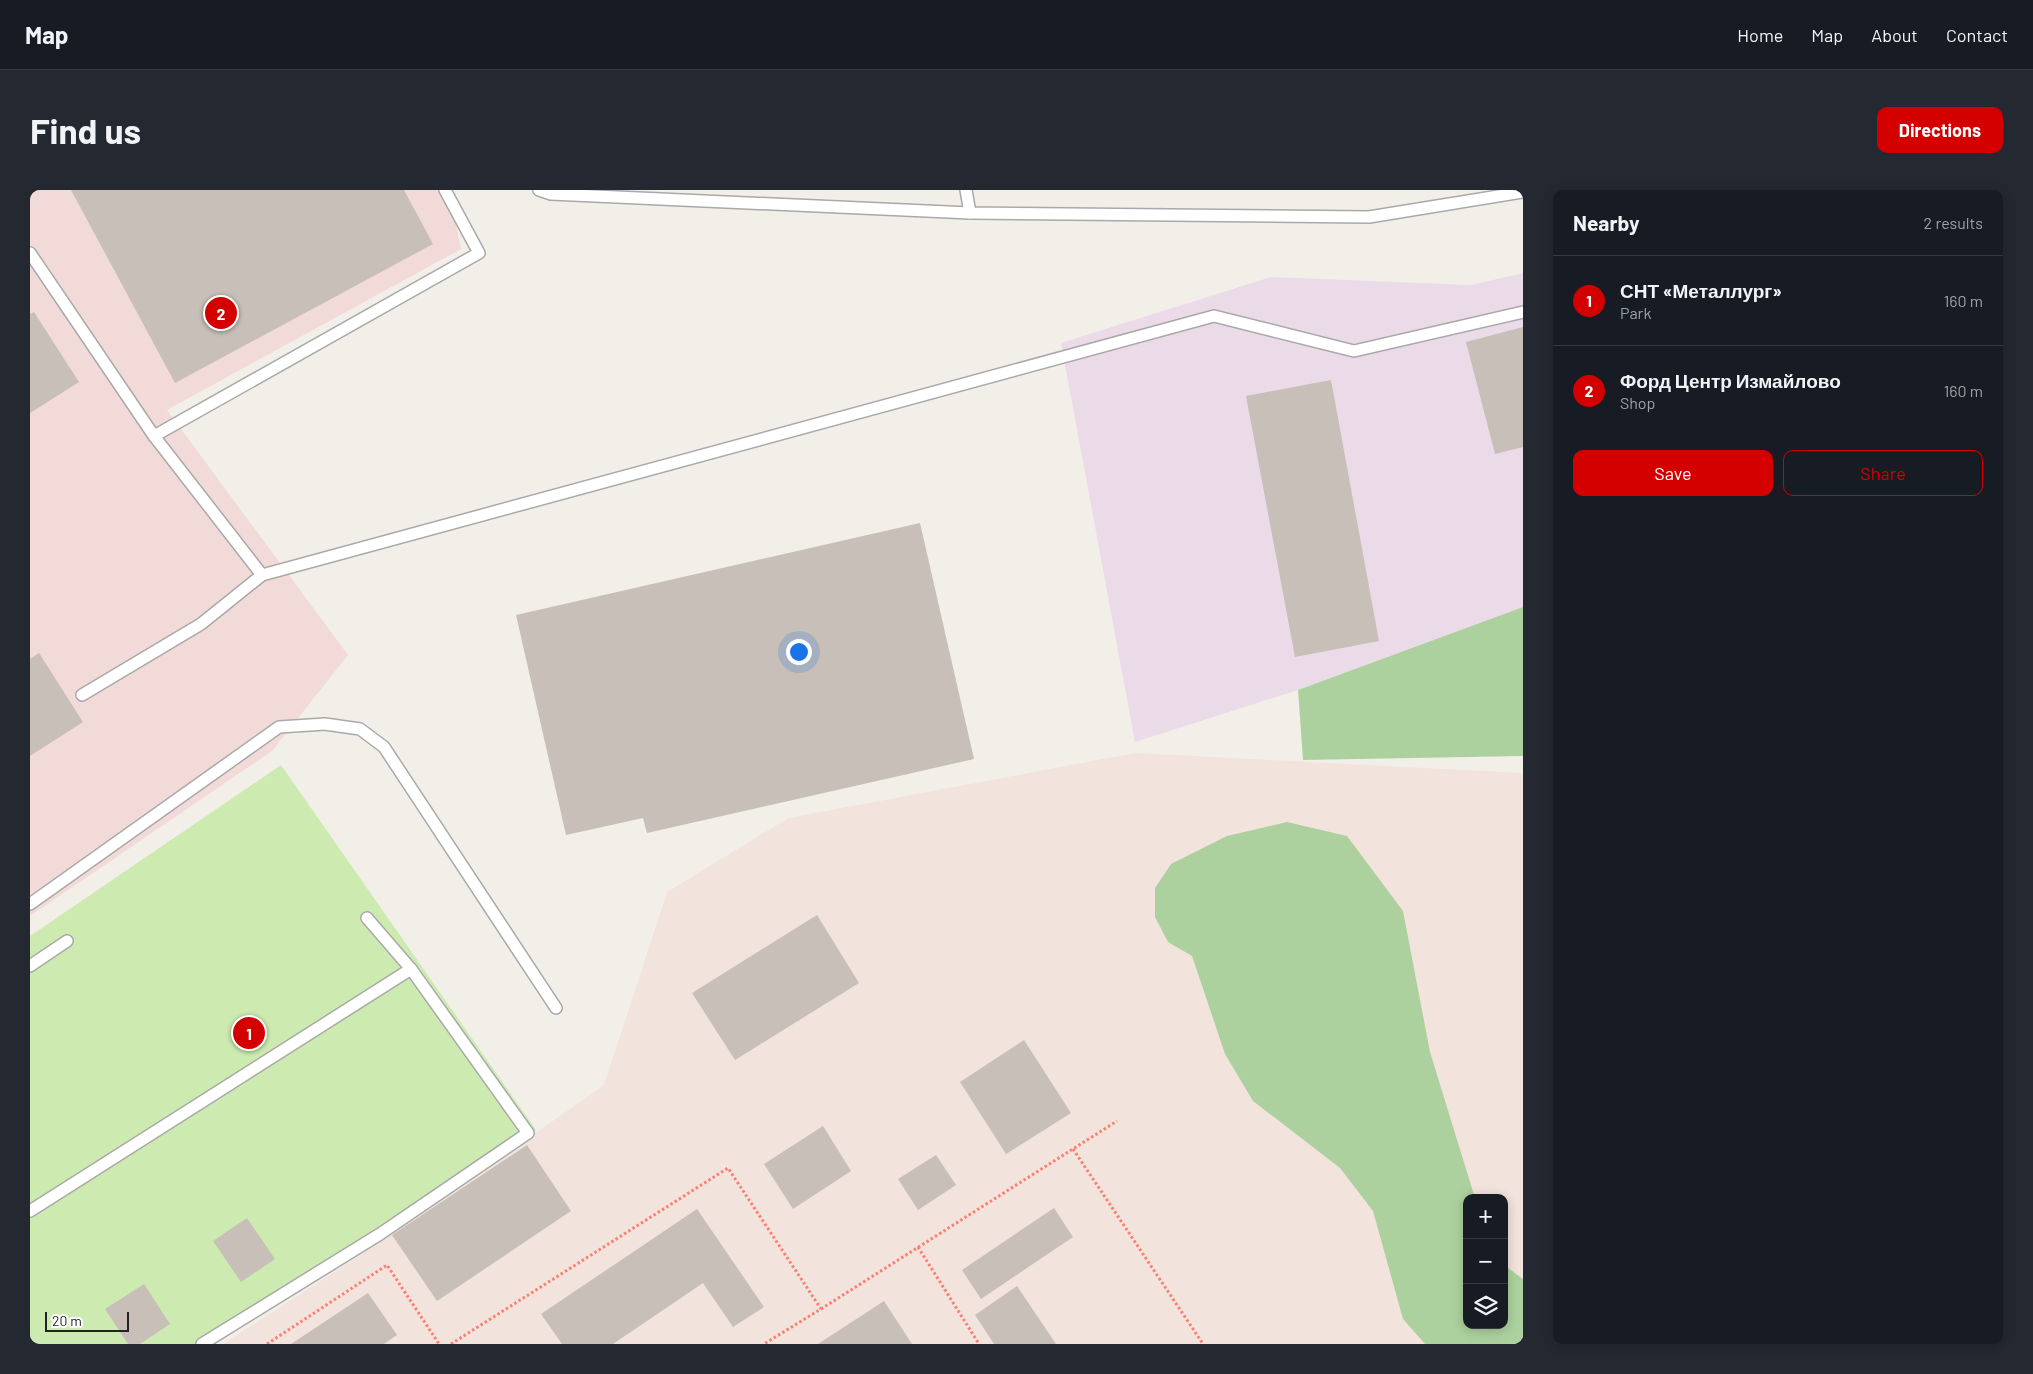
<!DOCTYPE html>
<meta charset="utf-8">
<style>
:root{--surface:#171b24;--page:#242831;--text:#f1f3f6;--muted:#9ea1a6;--line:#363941;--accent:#d40000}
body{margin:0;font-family:Barlow,sans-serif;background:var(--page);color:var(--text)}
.controls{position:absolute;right:15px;bottom:15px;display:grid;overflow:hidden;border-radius:10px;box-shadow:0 2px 12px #0003}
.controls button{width:45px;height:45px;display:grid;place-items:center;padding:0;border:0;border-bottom:1px solid var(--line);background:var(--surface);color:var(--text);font:25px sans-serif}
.scale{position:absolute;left:15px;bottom:12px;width:84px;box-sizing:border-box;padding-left:5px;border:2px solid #222;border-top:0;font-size:14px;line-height:18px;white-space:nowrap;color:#222;-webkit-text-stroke:4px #fff;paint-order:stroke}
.you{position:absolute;left:768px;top:461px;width:18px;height:18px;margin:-12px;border:4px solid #fff;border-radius:50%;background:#1a73e8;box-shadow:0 0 0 8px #1a73e833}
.badge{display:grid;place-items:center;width:32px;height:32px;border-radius:50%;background:var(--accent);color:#fff;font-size:16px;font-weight:700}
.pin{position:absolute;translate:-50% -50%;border:2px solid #fff;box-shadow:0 1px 5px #0006}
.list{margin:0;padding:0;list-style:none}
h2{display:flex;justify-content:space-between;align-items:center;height:65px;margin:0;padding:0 20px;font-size:21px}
h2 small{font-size:16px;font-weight:400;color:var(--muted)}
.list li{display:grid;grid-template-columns:32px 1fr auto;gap:15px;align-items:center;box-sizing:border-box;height:90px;padding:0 20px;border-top:1px solid var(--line)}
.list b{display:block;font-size:19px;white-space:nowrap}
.list p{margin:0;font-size:16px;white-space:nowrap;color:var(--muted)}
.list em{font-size:16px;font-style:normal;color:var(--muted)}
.actions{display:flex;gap:10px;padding:15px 20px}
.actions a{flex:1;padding:11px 0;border:1px solid var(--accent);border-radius:10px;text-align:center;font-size:18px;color:var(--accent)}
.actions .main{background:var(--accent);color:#fff}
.icon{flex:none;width:28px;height:28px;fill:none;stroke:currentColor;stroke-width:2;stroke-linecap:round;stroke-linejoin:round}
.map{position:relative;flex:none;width:1493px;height:1154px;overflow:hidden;border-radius:10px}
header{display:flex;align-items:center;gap:30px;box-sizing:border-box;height:70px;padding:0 25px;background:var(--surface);border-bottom:1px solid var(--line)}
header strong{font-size:24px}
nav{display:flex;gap:28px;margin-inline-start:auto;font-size:18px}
.intro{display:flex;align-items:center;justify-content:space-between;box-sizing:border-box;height:120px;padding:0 30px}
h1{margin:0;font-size:35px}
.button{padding:12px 22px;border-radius:10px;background:var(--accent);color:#fff;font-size:18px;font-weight:700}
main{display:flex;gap:30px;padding:0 30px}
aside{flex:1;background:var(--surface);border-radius:10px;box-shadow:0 2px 12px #0003}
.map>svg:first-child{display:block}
.commercial{fill:#f2dad9}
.industrial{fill:#ebdbe8}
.military{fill:#f3e3dd;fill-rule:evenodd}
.grass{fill:#cdebb0}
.forest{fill:#add19e}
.building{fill:#c7bfb8}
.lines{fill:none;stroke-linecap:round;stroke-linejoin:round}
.service-casing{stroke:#a9a9a9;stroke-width:14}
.path{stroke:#fa8072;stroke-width:3;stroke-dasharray:2.5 2.5;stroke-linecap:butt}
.service{stroke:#fff;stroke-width:11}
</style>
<header>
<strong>Map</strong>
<nav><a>Home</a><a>Map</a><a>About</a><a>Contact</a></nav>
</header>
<div class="intro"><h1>Find us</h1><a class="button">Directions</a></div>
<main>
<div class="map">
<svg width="1493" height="1154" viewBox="0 0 1493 1154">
<rect width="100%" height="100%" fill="#f2efe9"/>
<!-- commercial -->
<path class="commercial" d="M0 0H419L431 59 137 220 318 465 242 561 0 726Z"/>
<!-- industrial -->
<path class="industrial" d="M1493 83V417L1268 500 1105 552 1031 153 1241 87 1441 95Z"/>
<!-- military -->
<path class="military" d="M1105 563 1493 583V1154H193L355 1049 574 895 637 702 758 628ZM1437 1008H1474V1135H1437Z"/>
<!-- grass -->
<path class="grass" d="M251 575 506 940 356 1044 183 1154H0V746Z"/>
<!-- forest -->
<g class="forest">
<path d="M1493 417V566L1273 570 1268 500Z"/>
<path d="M1257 632 1317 646 1373 721 1400 862 1445 1008H1437V1135H1474V1075L1493 1089V1154H1395L1373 1129 1343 1021 1310 978 1223 911 1195 864 1162 766 1138 752 1125 727V698L1141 674 1197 646Z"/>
</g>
<!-- building -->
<g class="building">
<path d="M41 0H374L403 54 145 193Z"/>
<path d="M4 122 49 192 0 223V124Z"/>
<path d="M1493 137V257L1465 264 1436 152Z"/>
<path d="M1301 190 1349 451 1265 467 1216 206Z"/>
<path d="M890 333 944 569 617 643 613 628 536 645 486 425Z"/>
<path d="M9 463 53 532 0 566V469Z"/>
<path d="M787 725 829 793 705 870 662 803Z"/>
<path d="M994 850 1041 923 976 964 930 892Z"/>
<path d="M793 936 821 981 763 1019 734 974Z"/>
<path d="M497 955 541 1021 407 1111 362 1045Z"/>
<path d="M906 965 926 995 888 1020 868 989Z"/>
<path d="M1024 1018 1043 1047 951 1109 932 1080Z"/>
<path d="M667 1019 734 1117 703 1137 673 1093 583 1154H532L511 1124Z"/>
<path d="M217 1028 245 1069 211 1092 183 1051Z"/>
<path d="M114 1094 140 1134 110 1154H98L75 1119Z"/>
<path d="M987 1096 1026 1154H964L945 1125Z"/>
<path d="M338 1103 367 1145 354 1154H261Z"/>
<path d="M854 1111 882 1154H788Z"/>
</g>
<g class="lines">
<defs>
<g id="service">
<path d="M509 0 521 4 940 23"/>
<path d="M936 0 940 23 1339 27 1493 2"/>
<path d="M0 63 124 246 449 63 415 0"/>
<path d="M124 246 232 385 1184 126 1324 161 1493 122"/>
<path d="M52 505 171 434 232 385"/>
<path d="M0 714 249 537 295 534 330 539 354 557 526 818"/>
<path d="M0 776 37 751"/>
<path d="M0 1021 381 779"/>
<path d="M172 1154 350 1044 498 943 381 779 337 728"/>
</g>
</defs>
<!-- service casing -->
<use href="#service" class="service-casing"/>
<!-- path -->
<g class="path">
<path d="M1043 959 1173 1154"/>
<path d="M888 1057 949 1154"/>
<path d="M791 1119 1087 931"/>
<path d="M237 1154 357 1075 409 1154"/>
<path d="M421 1154 698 978 791 1119 734 1154"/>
</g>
<!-- service -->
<use href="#service" class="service"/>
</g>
</svg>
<div class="controls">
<button>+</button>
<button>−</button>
<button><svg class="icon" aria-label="layers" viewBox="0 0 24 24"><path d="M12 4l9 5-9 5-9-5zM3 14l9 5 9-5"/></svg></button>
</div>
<div class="scale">20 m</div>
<div class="you"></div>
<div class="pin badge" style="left:219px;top:843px">1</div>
<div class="pin badge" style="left:191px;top:123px">2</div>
</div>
<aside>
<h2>Nearby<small>2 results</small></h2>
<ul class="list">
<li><span class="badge">1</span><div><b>СНТ «Металлург»</b><p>Park</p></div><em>160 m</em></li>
<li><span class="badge">2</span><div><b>Форд Центр Измайлово</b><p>Shop</p></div><em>160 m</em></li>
</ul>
<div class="actions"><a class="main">Save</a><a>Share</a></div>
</aside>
</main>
